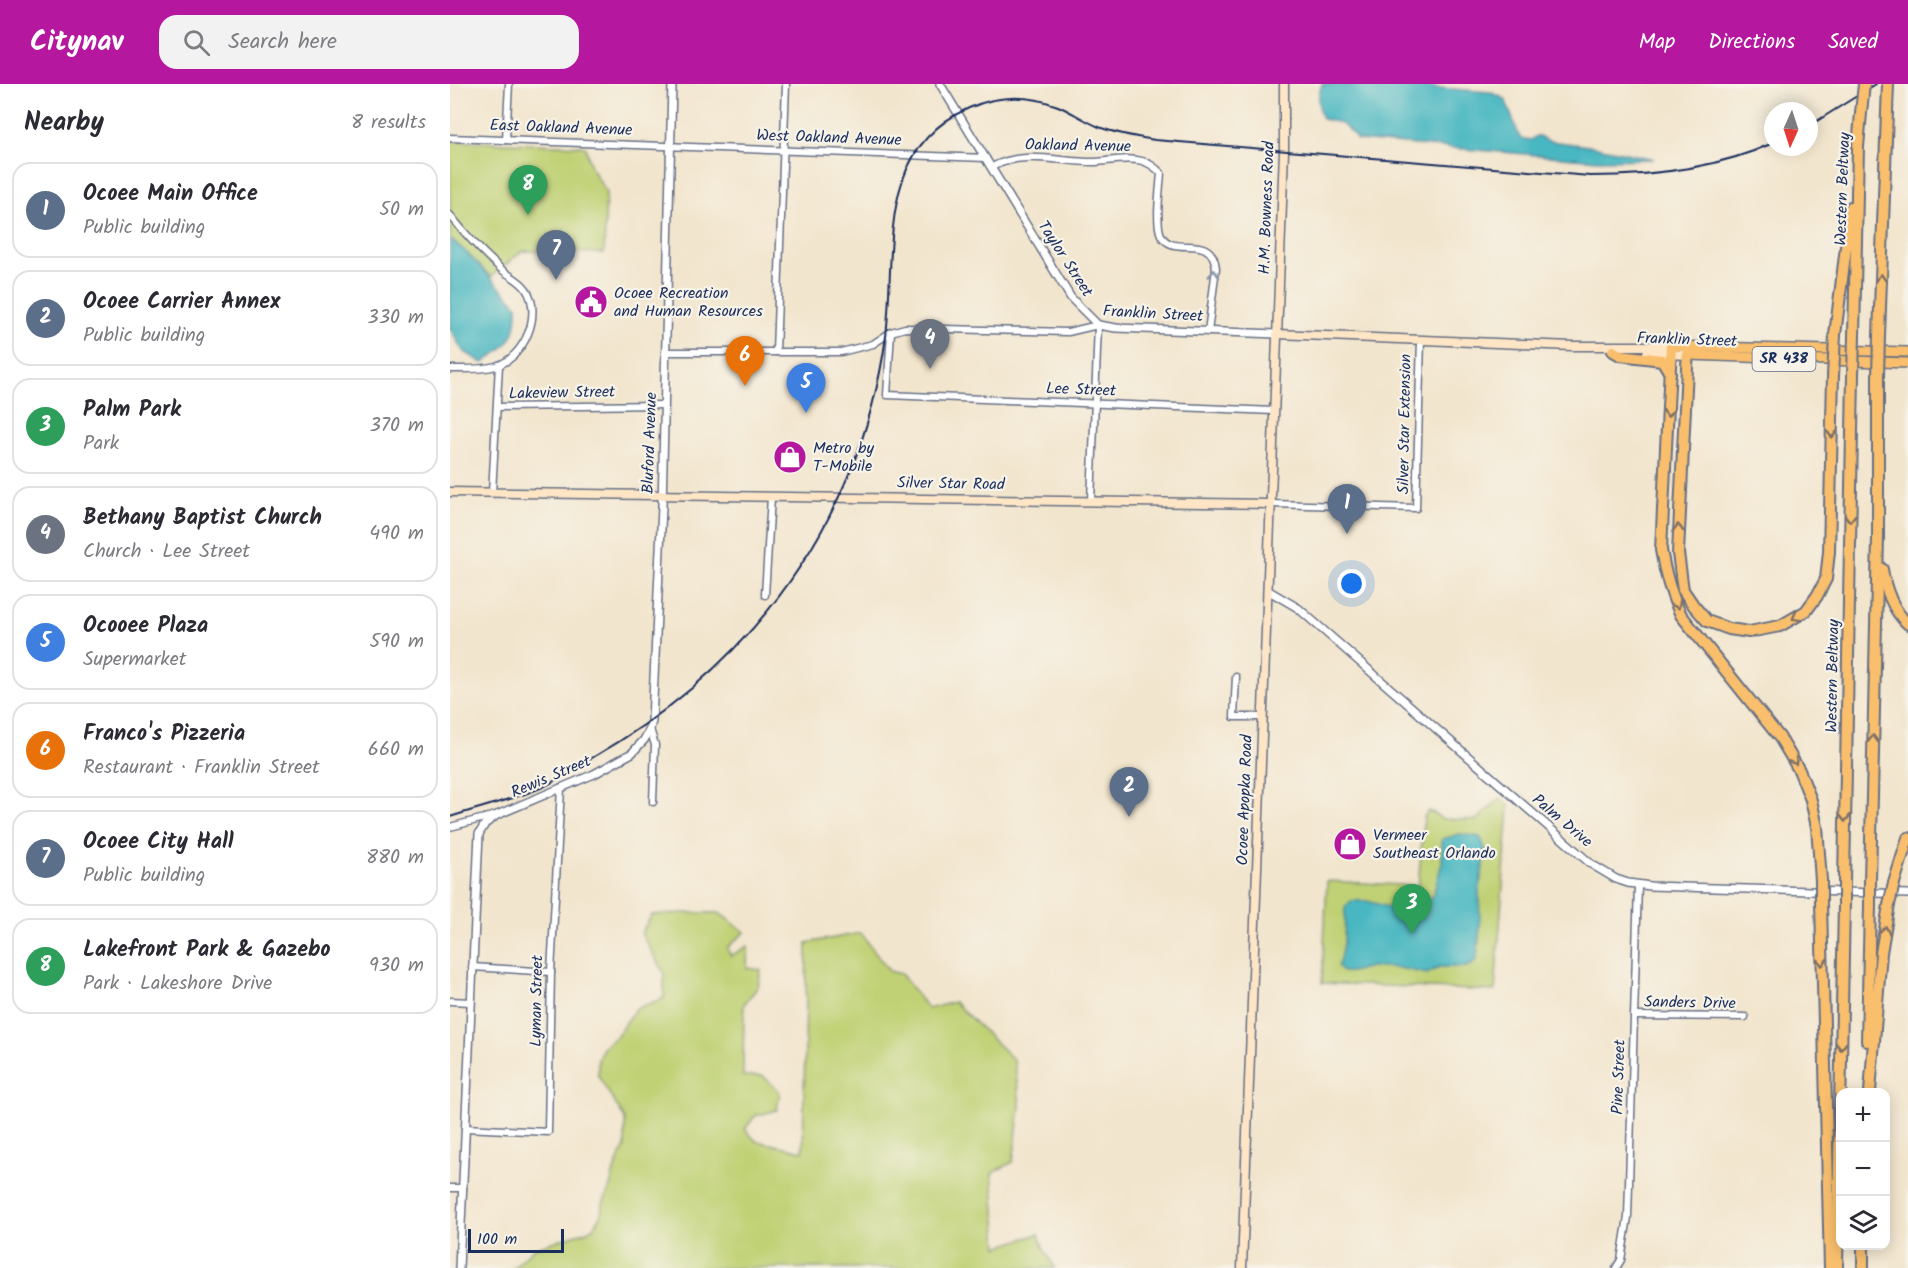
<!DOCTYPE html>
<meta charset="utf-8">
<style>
:root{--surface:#fff;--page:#f2f2f3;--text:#2b2b33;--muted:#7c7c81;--line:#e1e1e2;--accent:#b5179e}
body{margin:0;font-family:Kalam,sans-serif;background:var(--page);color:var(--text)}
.controls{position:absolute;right:18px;bottom:18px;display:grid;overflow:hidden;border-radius:12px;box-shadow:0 3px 15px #0003}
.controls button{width:54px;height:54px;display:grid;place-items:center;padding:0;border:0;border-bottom:2px solid var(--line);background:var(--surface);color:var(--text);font:30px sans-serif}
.compass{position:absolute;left:1314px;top:18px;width:54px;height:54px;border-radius:50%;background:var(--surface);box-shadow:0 3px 15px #0003;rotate:183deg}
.scale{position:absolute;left:18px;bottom:15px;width:96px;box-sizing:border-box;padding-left:6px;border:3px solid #1b2f5e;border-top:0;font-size:16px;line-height:21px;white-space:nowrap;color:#1b2f5e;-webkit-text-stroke:4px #f7f3e8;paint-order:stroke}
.you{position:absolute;left:902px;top:500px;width:21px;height:21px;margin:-15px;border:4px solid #fff;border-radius:50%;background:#1a73e8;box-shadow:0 0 0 9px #1a73e833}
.badge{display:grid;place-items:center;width:39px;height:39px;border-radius:50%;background:var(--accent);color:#fff;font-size:20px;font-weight:700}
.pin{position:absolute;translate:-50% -50px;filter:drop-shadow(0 2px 3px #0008)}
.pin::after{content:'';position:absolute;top:32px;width:21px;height:18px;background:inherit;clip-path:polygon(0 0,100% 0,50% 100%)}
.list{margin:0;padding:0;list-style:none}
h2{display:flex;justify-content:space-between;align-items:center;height:78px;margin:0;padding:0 24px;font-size:26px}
h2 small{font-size:20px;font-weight:400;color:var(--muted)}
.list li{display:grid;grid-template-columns:39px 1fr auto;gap:18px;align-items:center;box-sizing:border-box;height:96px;margin:0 12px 12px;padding:0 12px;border:2px solid var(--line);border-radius:18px}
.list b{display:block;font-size:22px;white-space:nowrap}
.list p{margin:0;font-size:20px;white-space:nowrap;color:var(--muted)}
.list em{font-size:20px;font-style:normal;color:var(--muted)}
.icon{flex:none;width:33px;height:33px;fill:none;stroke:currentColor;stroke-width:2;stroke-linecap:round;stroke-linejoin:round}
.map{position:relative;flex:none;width:1458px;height:1184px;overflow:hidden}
header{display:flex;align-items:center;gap:36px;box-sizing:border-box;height:84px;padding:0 30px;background:var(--accent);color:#fff}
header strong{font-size:28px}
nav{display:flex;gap:33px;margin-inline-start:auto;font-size:21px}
.search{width:420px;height:54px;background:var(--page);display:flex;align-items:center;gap:15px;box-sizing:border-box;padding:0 21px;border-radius:18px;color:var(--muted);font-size:22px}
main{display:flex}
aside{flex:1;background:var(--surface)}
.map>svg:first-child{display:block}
.green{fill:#c0d174;stroke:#6e8069;stroke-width:1.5}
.water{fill:#49b7c1;stroke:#327390;stroke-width:1.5}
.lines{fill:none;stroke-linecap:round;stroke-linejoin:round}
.minor-casing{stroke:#666f85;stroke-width:9}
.tertiary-casing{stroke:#666f85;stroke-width:10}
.secondary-casing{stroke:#666f85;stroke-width:11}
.primary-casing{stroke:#666f85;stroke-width:12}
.motorway-casing{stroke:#666f85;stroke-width:14}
.minor{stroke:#fff;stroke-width:6}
.tertiary{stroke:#fff;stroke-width:7}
.secondary{stroke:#fde5c5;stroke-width:8}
.primary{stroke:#f9bf6d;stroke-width:9}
.motorway{stroke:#f9bf6d;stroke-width:10}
.rail{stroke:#1b2f5e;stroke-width:2}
.motorway-bridge-casing{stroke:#666f85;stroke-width:14;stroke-linecap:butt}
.motorway-bridge{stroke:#f9bf6d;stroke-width:10}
.oneway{stroke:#8d97ae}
.oneway2{stroke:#7f7065}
.labels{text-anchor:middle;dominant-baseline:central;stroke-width:4.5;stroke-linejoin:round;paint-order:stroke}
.shield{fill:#f7f3e8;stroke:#5d6a87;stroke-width:1.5}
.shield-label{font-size:15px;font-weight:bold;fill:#1b2f5e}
.street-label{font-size:16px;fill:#1b2f5e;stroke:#f7f3e8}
.poi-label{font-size:16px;fill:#1b2f5e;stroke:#f7f3e8;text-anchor:start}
</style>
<header>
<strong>Citynav</strong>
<div class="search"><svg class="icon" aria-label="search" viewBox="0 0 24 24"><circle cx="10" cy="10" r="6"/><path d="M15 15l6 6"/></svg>Search here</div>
<nav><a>Map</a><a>Directions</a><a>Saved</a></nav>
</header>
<main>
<aside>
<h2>Nearby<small>8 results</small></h2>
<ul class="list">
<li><span class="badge" style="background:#5c6f8a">1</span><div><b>Ocoee Main Office</b><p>Public building</p></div><em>50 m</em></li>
<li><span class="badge" style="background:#5c6f8a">2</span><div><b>Ocoee Carrier Annex</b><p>Public building</p></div><em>330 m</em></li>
<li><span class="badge" style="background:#2e9e5b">3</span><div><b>Palm Park</b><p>Park</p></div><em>370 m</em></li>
<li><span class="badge" style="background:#6b7280">4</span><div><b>Bethany Baptist Church</b><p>Church · Lee Street</p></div><em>490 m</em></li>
<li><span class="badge" style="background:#3f7fe0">5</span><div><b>Ocooee Plaza</b><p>Supermarket</p></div><em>590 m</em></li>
<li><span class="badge" style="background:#e8710a">6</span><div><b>Franco's Pizzeria</b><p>Restaurant · Franklin Street</p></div><em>660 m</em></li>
<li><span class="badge" style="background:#5c6f8a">7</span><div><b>Ocoee City Hall</b><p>Public building</p></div><em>880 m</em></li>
<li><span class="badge" style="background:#2e9e5b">8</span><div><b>Lakefront Park &amp; Gazebo</b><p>Park · Lakeshore Drive</p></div><em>930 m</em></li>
</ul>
</aside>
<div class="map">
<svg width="1458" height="1184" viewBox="0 0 1458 1184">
<rect width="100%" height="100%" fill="#f7f3e8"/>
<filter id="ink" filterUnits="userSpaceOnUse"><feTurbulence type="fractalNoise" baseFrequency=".0167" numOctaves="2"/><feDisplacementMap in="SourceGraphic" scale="12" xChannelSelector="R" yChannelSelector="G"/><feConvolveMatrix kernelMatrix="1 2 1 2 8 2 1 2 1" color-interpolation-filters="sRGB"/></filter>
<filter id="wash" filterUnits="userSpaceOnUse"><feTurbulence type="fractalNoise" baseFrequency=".008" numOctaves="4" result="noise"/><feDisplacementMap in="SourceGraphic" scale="24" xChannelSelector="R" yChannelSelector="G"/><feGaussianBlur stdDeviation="1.35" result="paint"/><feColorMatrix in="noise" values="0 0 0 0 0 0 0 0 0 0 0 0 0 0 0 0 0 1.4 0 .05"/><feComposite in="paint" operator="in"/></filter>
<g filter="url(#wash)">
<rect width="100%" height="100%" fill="#f2e5cd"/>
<!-- green -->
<g class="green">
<path d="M0 57 135 62 141 83 156 108 154 169 72 167 41 193 18 170 0 154Z"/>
<path d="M1050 714 1059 722 1045 907 872 899 877 797 968 802 974 733 978 727 984 729 992 735 1027 736Z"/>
<path d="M236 829H269L295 848 277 864 281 872 298 862 297 884 311 886 308 903 294 920 293 992H313L330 1008 327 1026 305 1032 295 1045 306 1057 353 1067 357 859 411 849 439 887 451 890 478 925 504 918 564 976 570 1021 563 1078 542 1089 548 1163 589 1150 593 1163 605 1184H63L84 1164 137 1147 144 1143 151 1132 152 1122 159 1106 165 1084 175 1062V1035L148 992V975L154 962 166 953 185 925 214 914V889L191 849 202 831Z"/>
</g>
<!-- water -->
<g class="water">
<path d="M872 0H940L1040 8 1055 15 1070 54 1081 56 1086 52 1100 57 1147 63 1204 75 1148 76 907 56C895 40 892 38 872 35 867 23 867 13 872 0Z"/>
<path d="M0 154 18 170 67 221C68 255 59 260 33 279L13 267 0 245Z"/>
<path d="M1010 750 1030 753 1036 767 1029 804 1030 843 1027 874 1023 880 1016 883H989L977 890 950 884 937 883H920L901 888H892L888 883 894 858 895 823 901 817H917L938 823 975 818 983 811 992 779V755Z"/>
</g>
</g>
<g filter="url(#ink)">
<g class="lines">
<defs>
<g id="minor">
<path d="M0 54 536 74"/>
<path d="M56 56 59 0"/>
<path d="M542 83C574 65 611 79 646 78 661 77 677 73 692 77 700 79 705 83 711 89 710 104 705 138 711 151 723 175 762 146 766 184L758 248"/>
<path d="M0 131C15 150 33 169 51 185 59 192 70 196 76 205 93 230 74 274 46 282 31 286 15 285 0 285"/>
<path d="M441 248 437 311 824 327"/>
<path d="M216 268H391L423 260 441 248 455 244 618 248 648 241 641 417"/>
<path d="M326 268 336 0"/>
<path d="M47 323 214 321"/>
<path d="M42 409 49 281"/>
<path d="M821 420 966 424 971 256"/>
<path d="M315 511 321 413"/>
<path d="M786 593 784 633H813"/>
<path d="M200 645 205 661 203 718"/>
<path d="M0 743 46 731"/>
<path d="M22 883 101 888"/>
<path d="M0 917 21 918"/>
<path d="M1184 932 1295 933"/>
<path d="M15 1044 98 1048 101 888 111 704"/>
<path d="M0 1104H13"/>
<path d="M1166 1184 1171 1176 1178 1133 1188 801"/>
</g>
<g id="tertiary">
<path d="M490 0 621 214 648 241 666 244 827 250"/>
<path d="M819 507 848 524 1141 780 1166 795 1178 799 1200 802 1458 810"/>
<path d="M9 1184 29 750 35 740 47 731 144 690 182 669 194 656 200 645 202 637 212 423 222 0"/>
</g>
<g id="secondary">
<path d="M827 250 1122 262H1221"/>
<path d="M1197 269 1238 271"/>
<path d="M0 408 821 420"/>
<path d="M792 1184 834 67V0"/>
</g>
<g id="primary">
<path d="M1221 262 1458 268"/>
<path d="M1238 271 1458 279"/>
</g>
<g id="motorway">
<path d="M1385 251 1401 123"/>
<path d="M1404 252 1408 63 1411 29"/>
<path d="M1429 252 1438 0"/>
<path d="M1221 262 1211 466C1215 490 1220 509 1231 531L1330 654 1349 686 1361 716 1367 743 1371 796"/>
<path d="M1238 263 1228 469 1233 506 1244 522 1257 537 1279 545 1299 548 1330 542 1356 527 1367 512 1376 495 1379 468 1383 292"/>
<path d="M1163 267 1170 271 1212 276 1220 289"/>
<path d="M1432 485C1435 504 1443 527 1458 540"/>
<path d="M1394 798 1403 292"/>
<path d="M1420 798 1428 454V293"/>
<path d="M1444 799 1458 754"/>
<path d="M1371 819 1380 1184"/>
<path d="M1417 957 1420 821"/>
<path d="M1420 1008 1431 869 1439 821"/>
<path d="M1387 1184 1394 820"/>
<path d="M1413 1184V1162"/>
</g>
</defs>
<!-- minor casing -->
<use href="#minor" class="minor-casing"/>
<!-- tertiary casing -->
<use href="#tertiary" class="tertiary-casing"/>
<!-- secondary casing -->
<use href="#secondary" class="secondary-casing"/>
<!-- primary casing -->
<use href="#primary" class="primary-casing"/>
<!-- motorway casing -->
<use href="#motorway" class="motorway-casing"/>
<!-- minor -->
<use href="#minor" class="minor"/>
<!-- tertiary -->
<use href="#tertiary" class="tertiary"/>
<!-- secondary -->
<use href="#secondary" class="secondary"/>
<!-- primary -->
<use href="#primary" class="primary"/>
<!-- motorway -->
<use href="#motorway" class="motorway"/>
<!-- rail -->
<g class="rail">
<path d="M1359 42 1426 0"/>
<path d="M0 733C30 723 63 716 93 703 110 695 126 683 142 674 258 607 347 515 399 390 417 346 430 298 436 252 446 169 425 65 519 24 548 11 579 11 608 22 622 28 635 37 649 43 667 50 686 53 705 56L1140 92C1202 92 1266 85 1323 59"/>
</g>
<defs>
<g id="motorway-bridge">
<path d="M1411 29 1414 0"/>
<path d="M1383 292 1385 251"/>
<path d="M1403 292 1404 252"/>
<path d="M1428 293 1429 252"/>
<path d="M1371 796V819"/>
<path d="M1394 820V798"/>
<path d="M1420 821V798"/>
<path d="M1439 821 1444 799"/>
</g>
</defs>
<!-- motorway-bridge casing -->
<use href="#motorway-bridge" class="motorway-bridge-casing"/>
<!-- motorway-bridge -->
<use href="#motorway-bridge" class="motorway-bridge"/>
</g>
<!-- one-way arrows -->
<defs><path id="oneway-chevron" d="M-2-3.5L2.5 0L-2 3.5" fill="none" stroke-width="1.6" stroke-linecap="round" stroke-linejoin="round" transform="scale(1.5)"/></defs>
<use class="oneway" href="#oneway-chevron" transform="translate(764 190) rotate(-86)"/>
<g class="oneway2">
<use href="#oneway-chevron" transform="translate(1431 194) rotate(-88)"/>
<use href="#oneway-chevron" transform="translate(1218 329) rotate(93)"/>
<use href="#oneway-chevron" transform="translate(1382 350) rotate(91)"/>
<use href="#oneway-chevron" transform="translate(1400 434) rotate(91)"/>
<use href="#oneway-chevron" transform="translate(1228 444) rotate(-89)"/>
<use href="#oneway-chevron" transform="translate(1227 521) rotate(63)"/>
<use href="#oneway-chevron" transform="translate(1346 533) rotate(151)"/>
<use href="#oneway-chevron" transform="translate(1423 655) rotate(-89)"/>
<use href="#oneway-chevron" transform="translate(1344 677) rotate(59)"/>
<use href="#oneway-chevron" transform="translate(1395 734) rotate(91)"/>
<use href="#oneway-chevron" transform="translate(1435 846) rotate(-80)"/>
<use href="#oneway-chevron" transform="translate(1372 878) rotate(89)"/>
<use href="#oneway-chevron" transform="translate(1391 962) rotate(91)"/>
</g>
</g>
<!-- icons -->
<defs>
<symbol id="civic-disc" viewBox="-11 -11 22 22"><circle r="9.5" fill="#b5179e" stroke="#f7f3e8"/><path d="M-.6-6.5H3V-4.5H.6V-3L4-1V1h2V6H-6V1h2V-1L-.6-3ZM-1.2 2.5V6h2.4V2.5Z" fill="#fff"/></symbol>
<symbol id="shop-disc" viewBox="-11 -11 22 22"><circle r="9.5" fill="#b5179e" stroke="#f7f3e8"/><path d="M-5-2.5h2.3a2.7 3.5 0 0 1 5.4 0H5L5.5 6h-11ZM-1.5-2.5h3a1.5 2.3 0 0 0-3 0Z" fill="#fff"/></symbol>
</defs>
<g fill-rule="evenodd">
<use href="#civic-disc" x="122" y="199" width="38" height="38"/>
<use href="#shop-disc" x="321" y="354" width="38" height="38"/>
<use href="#shop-disc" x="881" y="741" width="38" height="38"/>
</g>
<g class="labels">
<!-- shield labels -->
<rect class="shield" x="1302.5" y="263" width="63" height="24" rx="4.5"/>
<g class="shield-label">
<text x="1334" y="275">SR 438</text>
</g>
<!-- street labels -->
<g class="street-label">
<text transform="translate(111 44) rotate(2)">East Oakland Avenue</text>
<text transform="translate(379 54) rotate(2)">West Oakland Avenue</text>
<text transform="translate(628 62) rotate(1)">Oakland Avenue</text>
<text transform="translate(1393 105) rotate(-88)">Western Beltway</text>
<text transform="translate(817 124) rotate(-88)">H.M. Bowness Road</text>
<text transform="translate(615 175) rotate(57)">Taylor Street</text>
<text transform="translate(703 230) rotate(3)">Franklin Street</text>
<text transform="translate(1237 256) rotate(2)">Franklin Street</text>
<text transform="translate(631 306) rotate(2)">Lee Street</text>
<text transform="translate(112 309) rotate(-1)">Lakeview Street</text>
<text transform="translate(955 340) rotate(-89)">Silver Star Extension</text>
<text transform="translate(200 359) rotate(-88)">Bluford Avenue</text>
<text transform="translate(501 400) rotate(1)">Silver Star Road</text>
<text transform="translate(1383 592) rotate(-89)">Western Beltway</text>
<text transform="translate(101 693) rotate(-23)">Rewis Street</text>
<text transform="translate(795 716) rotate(-88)">Ocoee Apopka Road</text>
<text transform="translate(1112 737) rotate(40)">Palm Drive</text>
<text transform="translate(87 917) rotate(-89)">Lyman Street</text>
<text transform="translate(1240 919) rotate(1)">Sanders Drive</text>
<text transform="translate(1169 993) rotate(-88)">Pine Street</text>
</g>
<!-- poi labels -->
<g class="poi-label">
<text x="164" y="209">Ocoee Recreation<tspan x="164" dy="18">and Human Resources</tspan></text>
<text x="363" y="364">Metro by<tspan x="363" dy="18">T-Mobile</tspan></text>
<text x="923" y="751">Vermeer<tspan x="923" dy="18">Southeast Orlando</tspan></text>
</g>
</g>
</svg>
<div class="controls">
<button>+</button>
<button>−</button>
<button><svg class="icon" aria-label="layers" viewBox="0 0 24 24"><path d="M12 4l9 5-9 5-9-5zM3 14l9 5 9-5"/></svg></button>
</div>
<svg class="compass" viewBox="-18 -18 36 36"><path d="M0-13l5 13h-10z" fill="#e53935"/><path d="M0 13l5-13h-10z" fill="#7c7c81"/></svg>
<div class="scale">100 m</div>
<div class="you"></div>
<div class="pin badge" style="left:897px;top:450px;background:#5c6f8a">1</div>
<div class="pin badge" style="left:679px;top:733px;background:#5c6f8a">2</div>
<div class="pin badge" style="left:962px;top:850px;background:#2e9e5b">3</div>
<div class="pin badge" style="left:480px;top:285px;background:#6b7280">4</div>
<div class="pin badge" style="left:356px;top:329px;background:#3f7fe0">5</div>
<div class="pin badge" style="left:295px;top:302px;background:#e8710a">6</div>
<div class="pin badge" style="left:106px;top:196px;background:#5c6f8a">7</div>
<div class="pin badge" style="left:78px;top:131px;background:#2e9e5b">8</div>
</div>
</main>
